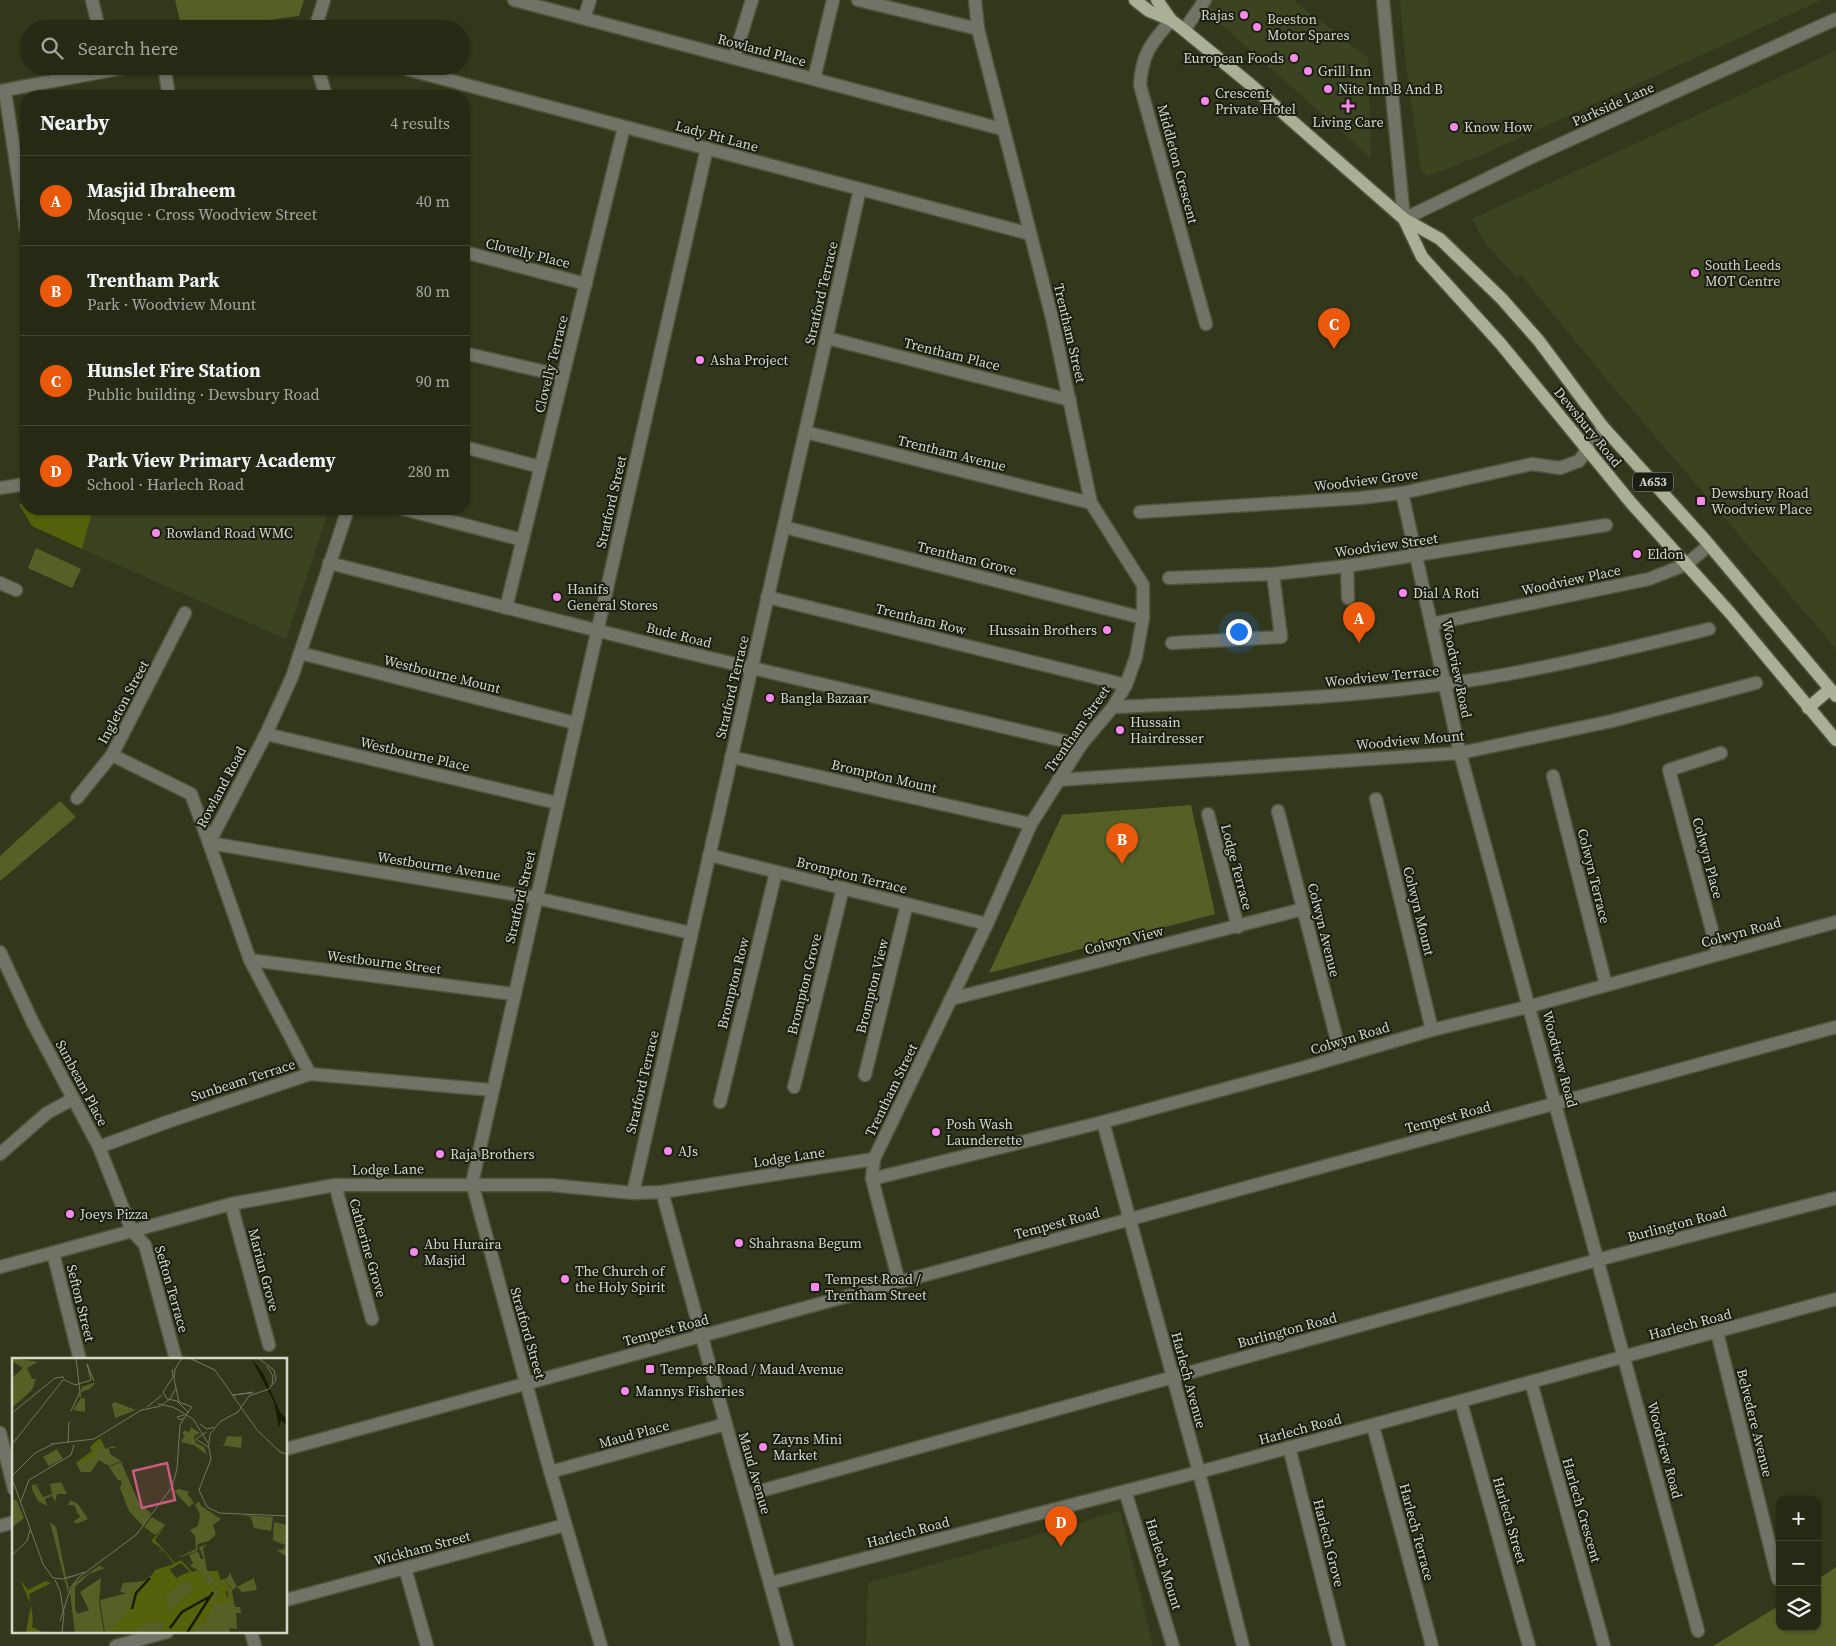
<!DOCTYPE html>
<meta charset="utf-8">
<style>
:root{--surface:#262a15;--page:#2e321e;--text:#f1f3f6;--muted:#a4a7a0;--line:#424634;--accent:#ea580c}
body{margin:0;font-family:"Source Serif 4",serif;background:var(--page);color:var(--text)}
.controls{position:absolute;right:15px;bottom:15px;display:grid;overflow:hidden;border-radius:10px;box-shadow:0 1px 4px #0004}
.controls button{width:45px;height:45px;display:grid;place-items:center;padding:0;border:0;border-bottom:1px solid var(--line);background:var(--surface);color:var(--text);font:25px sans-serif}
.you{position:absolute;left:1238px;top:631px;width:18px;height:18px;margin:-12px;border:4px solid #fff;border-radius:50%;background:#1a73e8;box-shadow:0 0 0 8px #1a73e833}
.badge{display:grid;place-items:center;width:32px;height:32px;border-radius:50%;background:var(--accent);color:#fff;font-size:16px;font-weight:700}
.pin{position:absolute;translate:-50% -41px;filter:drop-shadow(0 1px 2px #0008)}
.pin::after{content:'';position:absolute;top:26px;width:18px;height:15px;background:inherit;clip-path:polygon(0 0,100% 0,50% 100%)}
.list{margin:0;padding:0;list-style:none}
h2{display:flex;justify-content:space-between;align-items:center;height:65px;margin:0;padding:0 20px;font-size:21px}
h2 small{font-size:16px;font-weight:400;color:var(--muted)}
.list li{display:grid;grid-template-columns:32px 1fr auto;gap:15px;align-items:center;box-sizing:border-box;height:90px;padding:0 20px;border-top:1px solid var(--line)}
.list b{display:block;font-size:19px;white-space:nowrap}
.list p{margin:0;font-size:16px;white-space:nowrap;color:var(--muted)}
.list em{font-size:16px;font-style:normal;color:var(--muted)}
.icon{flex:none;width:28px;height:28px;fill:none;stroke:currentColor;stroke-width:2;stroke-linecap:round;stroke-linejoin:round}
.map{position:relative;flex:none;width:1836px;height:1646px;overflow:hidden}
.search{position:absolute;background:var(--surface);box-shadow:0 1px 4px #0004;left:20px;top:20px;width:450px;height:55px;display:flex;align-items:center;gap:12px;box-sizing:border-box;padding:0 18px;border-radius:28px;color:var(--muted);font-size:19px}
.panel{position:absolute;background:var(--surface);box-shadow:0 1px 4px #0004;left:20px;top:90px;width:450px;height:425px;border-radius:20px}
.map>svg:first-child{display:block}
.built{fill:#3c4320}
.green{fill:#566026}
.forest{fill:#56610b}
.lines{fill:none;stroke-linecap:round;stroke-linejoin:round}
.minor-casing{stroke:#50553b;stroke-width:15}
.major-casing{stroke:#50553b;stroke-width:15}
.minor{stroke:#707366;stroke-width:12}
.major{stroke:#aab095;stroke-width:12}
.poi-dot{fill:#f888ea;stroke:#1b1e12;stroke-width:2}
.labels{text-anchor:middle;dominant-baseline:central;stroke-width:4;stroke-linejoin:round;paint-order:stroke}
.shield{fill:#1b1e12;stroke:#9ca091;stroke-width:1}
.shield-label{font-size:12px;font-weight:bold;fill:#d4d8c7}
.poi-label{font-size:14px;fill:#d4d8c7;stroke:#1b1e12;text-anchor:start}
.street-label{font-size:14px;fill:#d4d8c7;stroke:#1b1e12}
.inset-river{fill:none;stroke:#171b00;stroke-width:2.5}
.inset-road{fill:none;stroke:#737860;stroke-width:1}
.view{fill:#c85b81;fill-opacity:0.15;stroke:#c85b81;stroke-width:2.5}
.inset-edge{fill:none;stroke:#d4d8c7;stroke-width:2.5}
</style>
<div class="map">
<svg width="1836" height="1646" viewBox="0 0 1836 1646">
<rect width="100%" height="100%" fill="#33381c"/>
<!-- built -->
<g class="built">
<path d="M1194 0H1293L1368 58 1371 158Z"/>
<path d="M1400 0H1822L1484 154 1428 176 1421 170 1407 73Z"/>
<path d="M1836 51V649L1608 381 1521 275 1516 277 1485 243 1472 219Z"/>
<path d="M93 509H329L286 639 82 549Z"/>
<path d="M1120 1511 1153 1646H866L868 1583Z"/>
</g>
<!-- green -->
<g class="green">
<path d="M175 0H304L299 16 202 29H182Z"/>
<path d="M36 548 81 569 72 588 28 568Z"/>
<path d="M60 801 76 817 0 881V856Z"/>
<path d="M1191 805 1215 914 989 973 1062 815Z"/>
<path d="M1836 1567V1646H1713L1780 1605V1627H1817V1580Z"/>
</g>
<!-- forest -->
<path class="forest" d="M26 503V509H93L82 549 32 526 19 504Z"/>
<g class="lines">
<defs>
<g id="minor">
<path d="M92 0 99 29"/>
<path d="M514 0 1002 129"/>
<path d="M858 0 978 29"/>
<path d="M1383 0 1404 219 1532 157 1836 19"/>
<path d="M584 18 590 0"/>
<path d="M1171 20C1151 44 1142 53 1140 85L1206 324"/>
<path d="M315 29 324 0"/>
<path d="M1184 30 1205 0"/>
<path d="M734 58 752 0"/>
<path d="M164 66 169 96"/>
<path d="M317 66 326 96"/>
<path d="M395 66 1030 234"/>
<path d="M814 79 833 0"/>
<path d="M0 91 134 66"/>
<path d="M5 91 26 230"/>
<path d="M464 252 586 284"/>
<path d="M827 338 1070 400"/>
<path d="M464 353 563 376"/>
<path d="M805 432 1091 503"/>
<path d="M464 447 540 467"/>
<path d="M0 488 26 484"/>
<path d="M1402 493 1460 753 1698 1631"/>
<path d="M403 509 523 540"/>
<path d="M1140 512 1360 498 1402 493 1532 464 1560 468 1579 461 1603 427"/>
<path d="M784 527 1143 618"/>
<path d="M329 563 671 649 1081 745"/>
<path d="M1347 566 1348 598"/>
<path d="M1169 578 1273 574 1347 566 1606 525"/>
<path d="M0 583 16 590"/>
<path d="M767 597 1126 685"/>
<path d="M506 608 624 127"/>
<path d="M1431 624 1649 579 1687 564 1709 545"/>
<path d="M1172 643 1281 637 1273 574"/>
<path d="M300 653 575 723"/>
<path d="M1113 707C1224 702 1335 699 1445 684 1534 672 1622 650 1709 629"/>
<path d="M266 734 557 803"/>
<path d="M112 755 191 794 209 843 536 898 691 933"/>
<path d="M731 757 1031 824"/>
<path d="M1553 776 1606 985"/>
<path d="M1058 780 1460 753 1612 721 1756 683"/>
<path d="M77 798 112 755 185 613"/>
<path d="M1376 799 1432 1030"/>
<path d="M1278 811 1341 1056"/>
<path d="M1208 814 1238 927"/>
<path d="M709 855 987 924"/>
<path d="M0 952 33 1023 99 1147 132 1231 145 1245 176 1360"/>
<path d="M1718 953 1669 770 1721 753"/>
<path d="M250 960 513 994"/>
<path d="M951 999 1303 909"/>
<path d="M310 1074 250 960 209 843 266 734 292 677 348 509"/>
<path d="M865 1075 907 904"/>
<path d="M794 1087 843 888"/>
<path d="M720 1102 776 872"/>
<path d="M1103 1122 1199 1472 1243 1646"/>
<path d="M99 1147 167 1122 310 1074 492 1090"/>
<path d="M0 1154 47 1113 73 1099"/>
<path d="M872 1179 1103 1122 1302 1068 1432 1030 1531 1006 1836 922"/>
<path d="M335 1185 372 1319"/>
<path d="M662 1192 787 1646"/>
<path d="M633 1193 860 189"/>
<path d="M231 1204 269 1345"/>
<path d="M53 1253 80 1360"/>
<path d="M0 1267 231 1204 335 1185H550L633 1193 662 1192 874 1159"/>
<path d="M899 1282 872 1179 874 1159 987 924 1031 824 1081 745 1113 707 1126 685 1136 657 1143 618V585L1091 503 1052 318 978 29 975 0"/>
<path d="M1717 1332 1778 1579"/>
<path d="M1531 1382 1604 1646"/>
<path d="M1461 1402 1529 1646"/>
<path d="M1373 1426 1432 1646"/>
<path d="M0 1433 14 1489"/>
<path d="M1289 1447 1339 1646"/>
<path d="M286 1449 1836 1027"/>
<path d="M550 1472 726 1424"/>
<path d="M1125 1491 1173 1646"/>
<path d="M746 1495 1597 1260 1836 1198"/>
<path d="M0 1526 14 1522"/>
<path d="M405 1568 427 1646"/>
<path d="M770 1583 1199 1472 1836 1299"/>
<path d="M286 1600 565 1525"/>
<path d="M251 1632 255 1646"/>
<path d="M116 1646 167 1632"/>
<path d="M601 1646 548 1464 472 1183 707 148"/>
</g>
<g id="major">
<path d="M1135 0 1149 11 1171 20 1184 30 1251 85 1404 219 1440 239 1502 299 1539 341 1603 427 1706 541 1836 696"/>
<path d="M1157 0 1171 20"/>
<path d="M1404 219 1422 257 1500 343 1632 504 1731 614 1836 740"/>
<path d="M1808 708 1830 689"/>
</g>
</defs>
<!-- minor casing -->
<use href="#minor" class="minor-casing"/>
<!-- major casing -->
<use href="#major" class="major-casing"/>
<!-- minor -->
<use href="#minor" class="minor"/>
<!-- major -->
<use href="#major" class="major"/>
</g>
<!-- markers -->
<g class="poi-dot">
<circle cx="1244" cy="15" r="5"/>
<circle cx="1257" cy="27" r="5"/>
<circle cx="1294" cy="58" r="5"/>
<circle cx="1308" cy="71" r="5"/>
<circle cx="1328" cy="89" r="5"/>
<circle cx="1205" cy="101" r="5"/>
<path d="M1345.5 98.5h5v5h5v5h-5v5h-5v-5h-5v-5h5z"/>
<circle cx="1454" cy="127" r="5"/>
<circle cx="1695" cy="273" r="5"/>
<circle cx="700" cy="360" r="5"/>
<rect x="1696" y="496" width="10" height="10" rx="2.5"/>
<circle cx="156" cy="533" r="5"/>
<circle cx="1637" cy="554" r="5"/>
<circle cx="1403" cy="593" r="5"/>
<circle cx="557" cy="597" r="5"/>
<circle cx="1107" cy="630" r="5"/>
<circle cx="770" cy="698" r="5"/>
<circle cx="1120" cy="730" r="5"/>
<circle cx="936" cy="1132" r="5"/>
<circle cx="668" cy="1151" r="5"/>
<circle cx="440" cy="1154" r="5"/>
<circle cx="70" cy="1214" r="5"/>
<circle cx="739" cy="1243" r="5"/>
<circle cx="414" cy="1252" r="5"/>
<circle cx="565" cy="1279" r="5"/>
<rect x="810" y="1282" width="10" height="10" rx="2.5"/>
<rect x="645" y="1364" width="10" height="10" rx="2.5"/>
<circle cx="625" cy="1391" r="5"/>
<circle cx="763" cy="1447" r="5"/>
</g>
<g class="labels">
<!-- shield labels -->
<rect class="shield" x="1633" y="472.5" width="40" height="19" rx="4"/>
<g class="shield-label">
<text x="1653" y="482">A653</text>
</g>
<!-- poi labels -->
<g class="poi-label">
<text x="1234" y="15" text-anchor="end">Rajas</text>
<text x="1267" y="19">Beeston<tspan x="1267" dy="16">Motor Spares</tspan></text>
<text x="1284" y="58" text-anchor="end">European Foods</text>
<text x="1318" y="71">Grill Inn</text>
<text x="1338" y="89">Nite Inn B And B</text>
<text x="1215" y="93">Crescent<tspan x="1215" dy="16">Private Hotel</tspan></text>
<text x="1348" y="122" text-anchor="middle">Living Care</text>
<text x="1464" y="127">Know How</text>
<text x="1705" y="265">South Leeds<tspan x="1705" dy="16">MOT Centre</tspan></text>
<text x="710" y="360">Asha Project</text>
<text x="1711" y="493">Dewsbury Road<tspan x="1711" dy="16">Woodview Place</tspan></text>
<text x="166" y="533">Rowland Road WMC</text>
<text x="1647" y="554">Eldon</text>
<text x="567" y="589">Hanifs<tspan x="567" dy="16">General Stores</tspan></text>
<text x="1413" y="593">Dial A Roti</text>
<text x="1097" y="630" text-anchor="end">Hussain Brothers</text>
<text x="780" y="698">Bangla Bazaar</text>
<text x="1130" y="722">Hussain<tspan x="1130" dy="16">Hairdresser</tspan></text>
<text x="946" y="1124">Posh Wash<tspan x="946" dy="16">Launderette</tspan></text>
<text x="678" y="1151">AJs</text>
<text x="450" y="1154">Raja Brothers</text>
<text x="80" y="1214">Joeys Pizza</text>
<text x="749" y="1243">Shahrasna Begum</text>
<text x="424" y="1244">Abu Huraira<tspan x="424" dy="16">Masjid</tspan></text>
<text x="575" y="1271">The Church of<tspan x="575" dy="16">the Holy Spirit</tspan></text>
<text x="825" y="1279">Tempest Road /<tspan x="825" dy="16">Trentham Street</tspan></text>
<text x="660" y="1369">Tempest Road / Maud Avenue</text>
<text x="635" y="1391">Mannys Fisheries</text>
<text x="773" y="1439">Zayns Mini<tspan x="773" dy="16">Market</tspan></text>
</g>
<!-- street labels -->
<g class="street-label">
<text transform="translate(762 50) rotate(15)">Rowland Place</text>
<text transform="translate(1613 104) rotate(-24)">Parkside Lane</text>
<text transform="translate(717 136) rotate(15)">Lady Pit Lane</text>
<text transform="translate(1178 164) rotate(75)">Middleton Crescent</text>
<text transform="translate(528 253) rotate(14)">Clovelly Place</text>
<text transform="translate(821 293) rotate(-77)">Stratford Terrace</text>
<text transform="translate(1070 333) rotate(77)">Trentham Street</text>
<text transform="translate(952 354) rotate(14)">Trentham Place</text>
<text transform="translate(551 364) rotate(-76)">Clovelly Terrace</text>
<text transform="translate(1588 427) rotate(51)">Dewsbury Road</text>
<text transform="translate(952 453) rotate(14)">Trentham Avenue</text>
<text transform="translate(1366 480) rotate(-7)">Woodview Grove</text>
<text transform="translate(611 502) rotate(-77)">Stratford Street</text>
<text transform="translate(1386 545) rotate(-8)">Woodview Street</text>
<text transform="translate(967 558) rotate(14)">Trentham Grove</text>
<text transform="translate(1571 580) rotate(-12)">Woodview Place</text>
<text transform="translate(921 619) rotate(14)">Trentham Row</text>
<text transform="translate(679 635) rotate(14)">Bude Road</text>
<text transform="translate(1457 669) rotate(78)">Woodview Road</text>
<text transform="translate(442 674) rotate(14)">Westbourne Mount</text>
<text transform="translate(1382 676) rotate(-6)">Woodview Terrace</text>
<text transform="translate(732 687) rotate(-77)">Stratford Terrace</text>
<text transform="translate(123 702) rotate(-62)">Ingleton Street</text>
<text transform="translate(1077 729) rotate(-55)">Trentham Street</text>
<text transform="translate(1410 740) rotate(-5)">Woodview Mount</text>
<text transform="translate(415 754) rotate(13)">Westbourne Place</text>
<text transform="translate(884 776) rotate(13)">Brompton Mount</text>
<text transform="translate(221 787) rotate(-62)">Rowland Road</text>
<text transform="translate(1708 858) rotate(75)">Colwyn Place</text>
<text transform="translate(439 866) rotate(9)">Westbourne Avenue</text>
<text transform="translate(1237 867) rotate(75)">Lodge Terrace</text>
<text transform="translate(852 875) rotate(14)">Brompton Terrace</text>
<text transform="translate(1594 876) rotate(76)">Colwyn Terrace</text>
<text transform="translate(520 897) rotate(-77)">Stratford Street</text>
<text transform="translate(1419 911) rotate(76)">Colwyn Mount</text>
<text transform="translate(1324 930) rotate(76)">Colwyn Avenue</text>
<text transform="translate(1741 932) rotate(-15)">Colwyn Road</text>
<text transform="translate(1124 940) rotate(-14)">Colwyn View</text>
<text transform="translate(384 962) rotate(7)">Westbourne Street</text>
<text transform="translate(733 983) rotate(-76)">Brompton Row</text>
<text transform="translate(804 984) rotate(-76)">Brompton Grove</text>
<text transform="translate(872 986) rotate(-76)">Brompton View</text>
<text transform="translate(1350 1038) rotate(-17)">Colwyn Road</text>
<text transform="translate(1560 1059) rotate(75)">Woodview Road</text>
<text transform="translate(243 1080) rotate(-18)">Sunbeam Terrace</text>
<text transform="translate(642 1082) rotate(-77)">Stratford Terrace</text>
<text transform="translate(82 1083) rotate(62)">Sunbeam Place</text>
<text transform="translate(891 1090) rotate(-64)">Trentham Street</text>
<text transform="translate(1448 1117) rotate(-15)">Tempest Road</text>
<text transform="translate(789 1157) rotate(-9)">Lodge Lane</text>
<text transform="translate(388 1169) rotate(-1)">Lodge Lane</text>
<text transform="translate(1057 1223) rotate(-15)">Tempest Road</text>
<text transform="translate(1677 1224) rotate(-15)">Burlington Road</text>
<text transform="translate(368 1248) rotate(74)">Catherine Grove</text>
<text transform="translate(264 1270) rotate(75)">Marian Grove</text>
<text transform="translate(172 1289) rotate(74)">Sefton Terrace</text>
<text transform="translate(81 1303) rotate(76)">Sefton Street</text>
<text transform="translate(1690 1324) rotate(-15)">Harlech Road</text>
<text transform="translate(666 1330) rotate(-15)">Tempest Road</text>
<text transform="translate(1287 1330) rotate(-15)">Burlington Road</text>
<text transform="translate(528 1333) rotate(74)">Stratford Street</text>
<text transform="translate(1189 1380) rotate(75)">Harlech Avenue</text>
<text transform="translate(1755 1423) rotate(76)">Belvedere Avenue</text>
<text transform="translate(1300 1429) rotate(-15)">Harlech Road</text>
<text transform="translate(634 1434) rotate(-15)">Maud Place</text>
<text transform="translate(1665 1450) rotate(75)">Woodview Road</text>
<text transform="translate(755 1473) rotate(74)">Maud Avenue</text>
<text transform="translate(1582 1510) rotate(74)">Harlech Crescent</text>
<text transform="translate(1510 1520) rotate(74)">Harlech Street</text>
<text transform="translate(908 1532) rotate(-15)">Harlech Road</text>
<text transform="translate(1417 1532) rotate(75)">Harlech Terrace</text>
<text transform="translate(1329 1543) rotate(76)">Harlech Grove</text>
<text transform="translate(422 1548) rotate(-15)">Wickham Street</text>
<text transform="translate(1164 1564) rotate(73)">Harlech Mount</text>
</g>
</g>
<!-- overview -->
<g transform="translate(12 1358)">
<rect width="275" height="275" fill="#33381c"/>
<path d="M1 0 26 4 15 10 20 21H24L20 32 0 50V20L11 10 0 3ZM84 24 78 31 69 34V40L73 41V54L61 52 69 40 67 39 70 29ZM103 44 108 46 124 52 103 60 100 46ZM179 69 188 75 182 78 184 85 192 89 195 97 182 87 169 84 173 77 170 76 173 72 177 75ZM229 76 230 79 229 90 207 87H212L215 78 229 79ZM91 85 93 91 102 88 104 90H97L98 96 109 103 97 108 87 102 79 114H69L64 105 82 92 81 88ZM45 91 51 101 37 108 31 99ZM109 104 127 145 139 155 131 168 117 153 108 130 110 123 106 122 97 109ZM49 124 55 136H45L43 144 40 138 33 141 35 148 26 143 20 131V127L37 125 24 127 31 139 40 136 38 126ZM167 131 178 134 175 135 182 145 177 149 162 133ZM0 141 5 143 12 160 1 169ZM58 142 66 146 76 161 64 166 62 163 68 159 65 154 62 156 65 153 62 147H56ZM187 143 189 148 209 161 201 167 204 176 197 183 186 186 185 193 169 199 167 194 169 198 184 191 183 178 178 172 186 168 188 156 183 147ZM230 157 261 159 259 173 242 170 239 159ZM140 159 153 167 143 177 132 169ZM38 164 44 169 54 219 68 217 54 221 57 229 56 235ZM262 164 275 167V199L265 192 272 191 273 187 261 182ZM196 186 191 190 195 212 209 229H197L186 212 178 208 181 205 177 197 184 194H186L189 201H192L187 189ZM87 208 93 210 77 216 63 229V250L65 256 77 252 68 234 89 220 87 244 92 275H63L58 234 62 225ZM156 209 164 220 177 214 191 232 207 231 213 236 202 242 205 246 217 238 214 232 219 234 222 247 220 233 216 229 220 231 213 222 211 231 208 222 215 220 218 215 225 229 242 220 245 232 230 234 225 229 220 232 223 249H228L229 255H224L225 271 218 270 217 275H93L88 242 115 235 108 234 111 225 133 223 144 213Z" fill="#566026"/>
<path d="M88 80 91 85 79 95 85 96 83 99 64 105 80 93 78 89ZM153 167 143 182 163 205 169 202 180 214 186 212 197 229 202 224 208 228 196 213H206L210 229 213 222 220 233 222 248 216 232 213 233 219 248 213 244 205 246 202 242 206 234 212 236 205 230 200 232 201 248 192 266 181 271V275H145L155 269 146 263 132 265 122 274 96 275 107 269 100 268 108 263 118 248 121 238 118 234 127 231 131 223 139 219 143 212 162 206 151 192 145 194 150 191 139 183ZM169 205 178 214 164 220 157 212ZM176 222 183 230 157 253 154 237ZM8 221 16 232 33 223 39 225 17 236 21 260 20 269 32 275H14L19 247Z" fill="#56610b" fill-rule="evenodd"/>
<path d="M239 0 251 15 268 54 275 61V68L269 62 267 70 262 44Z" fill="#171b00"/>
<path class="inset-river" d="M120 251 124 235 138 220M158 270 170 254 197 239M175 275 201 234"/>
<path class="inset-road" d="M170 0 163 11 162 21 167 44 180 49 175 56M177 0 203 12 245 72 268 94 275 96M255 8 261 18 260 27M51 21 63 27 79 22M79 22 75 6 82 23M151 34 161 19 160 11M220 37 240 35M222 37 242 34M146 46 161 49 181 61 196 85 199 101 187 132 195 149 207 155 275 158M150 47 158 41 164 30M135 49 150 37M130 52 149 48M59 53 68 34 64 0M0 55 43 20 52 19M172 57 165 59 168 62 172 60M188 66 195 71 202 69M194 74 184 81 196 89M1 85 51 22M56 85 57 64M197 85 198 76 209 63 226 54 237 38 257 31 264 22 262 12 246 0M39 86 82 81 131 51M0 118 23 95 41 86M1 123 31 206 41 220M9 143 17 122 59 97 62 87M0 197 15 183 18 172M41 220 51 221 73 214M66 220 124 177 160 129 165 111 168 67 176 54 165 43 155 41 151 34M43 222 48 233 52 256 50 275M48 263 59 229 67 219"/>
<path class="view" d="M155 105 163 142 130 150 121 113Z"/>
<rect width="275" height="275" class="inset-edge"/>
</g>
</svg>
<div class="controls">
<button>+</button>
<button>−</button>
<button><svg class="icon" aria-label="layers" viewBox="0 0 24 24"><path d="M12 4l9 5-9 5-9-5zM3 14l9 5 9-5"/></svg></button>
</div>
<div class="you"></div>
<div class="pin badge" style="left:1359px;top:643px">A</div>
<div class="pin badge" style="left:1122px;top:864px">B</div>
<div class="pin badge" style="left:1334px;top:349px">C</div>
<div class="pin badge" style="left:1061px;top:1547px">D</div>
<div class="search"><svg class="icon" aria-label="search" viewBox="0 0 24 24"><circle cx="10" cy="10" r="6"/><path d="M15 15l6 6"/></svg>Search here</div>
<section class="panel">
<h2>Nearby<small>4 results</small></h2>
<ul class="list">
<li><span class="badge">A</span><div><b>Masjid Ibraheem</b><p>Mosque · Cross Woodview Street</p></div><em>40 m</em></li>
<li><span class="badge">B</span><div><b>Trentham Park</b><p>Park · Woodview Mount</p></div><em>80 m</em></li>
<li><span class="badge">C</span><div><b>Hunslet Fire Station</b><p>Public building · Dewsbury Road</p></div><em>90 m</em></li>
<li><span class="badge">D</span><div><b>Park View Primary Academy</b><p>School · Harlech Road</p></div><em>280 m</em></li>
</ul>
</section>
</div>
